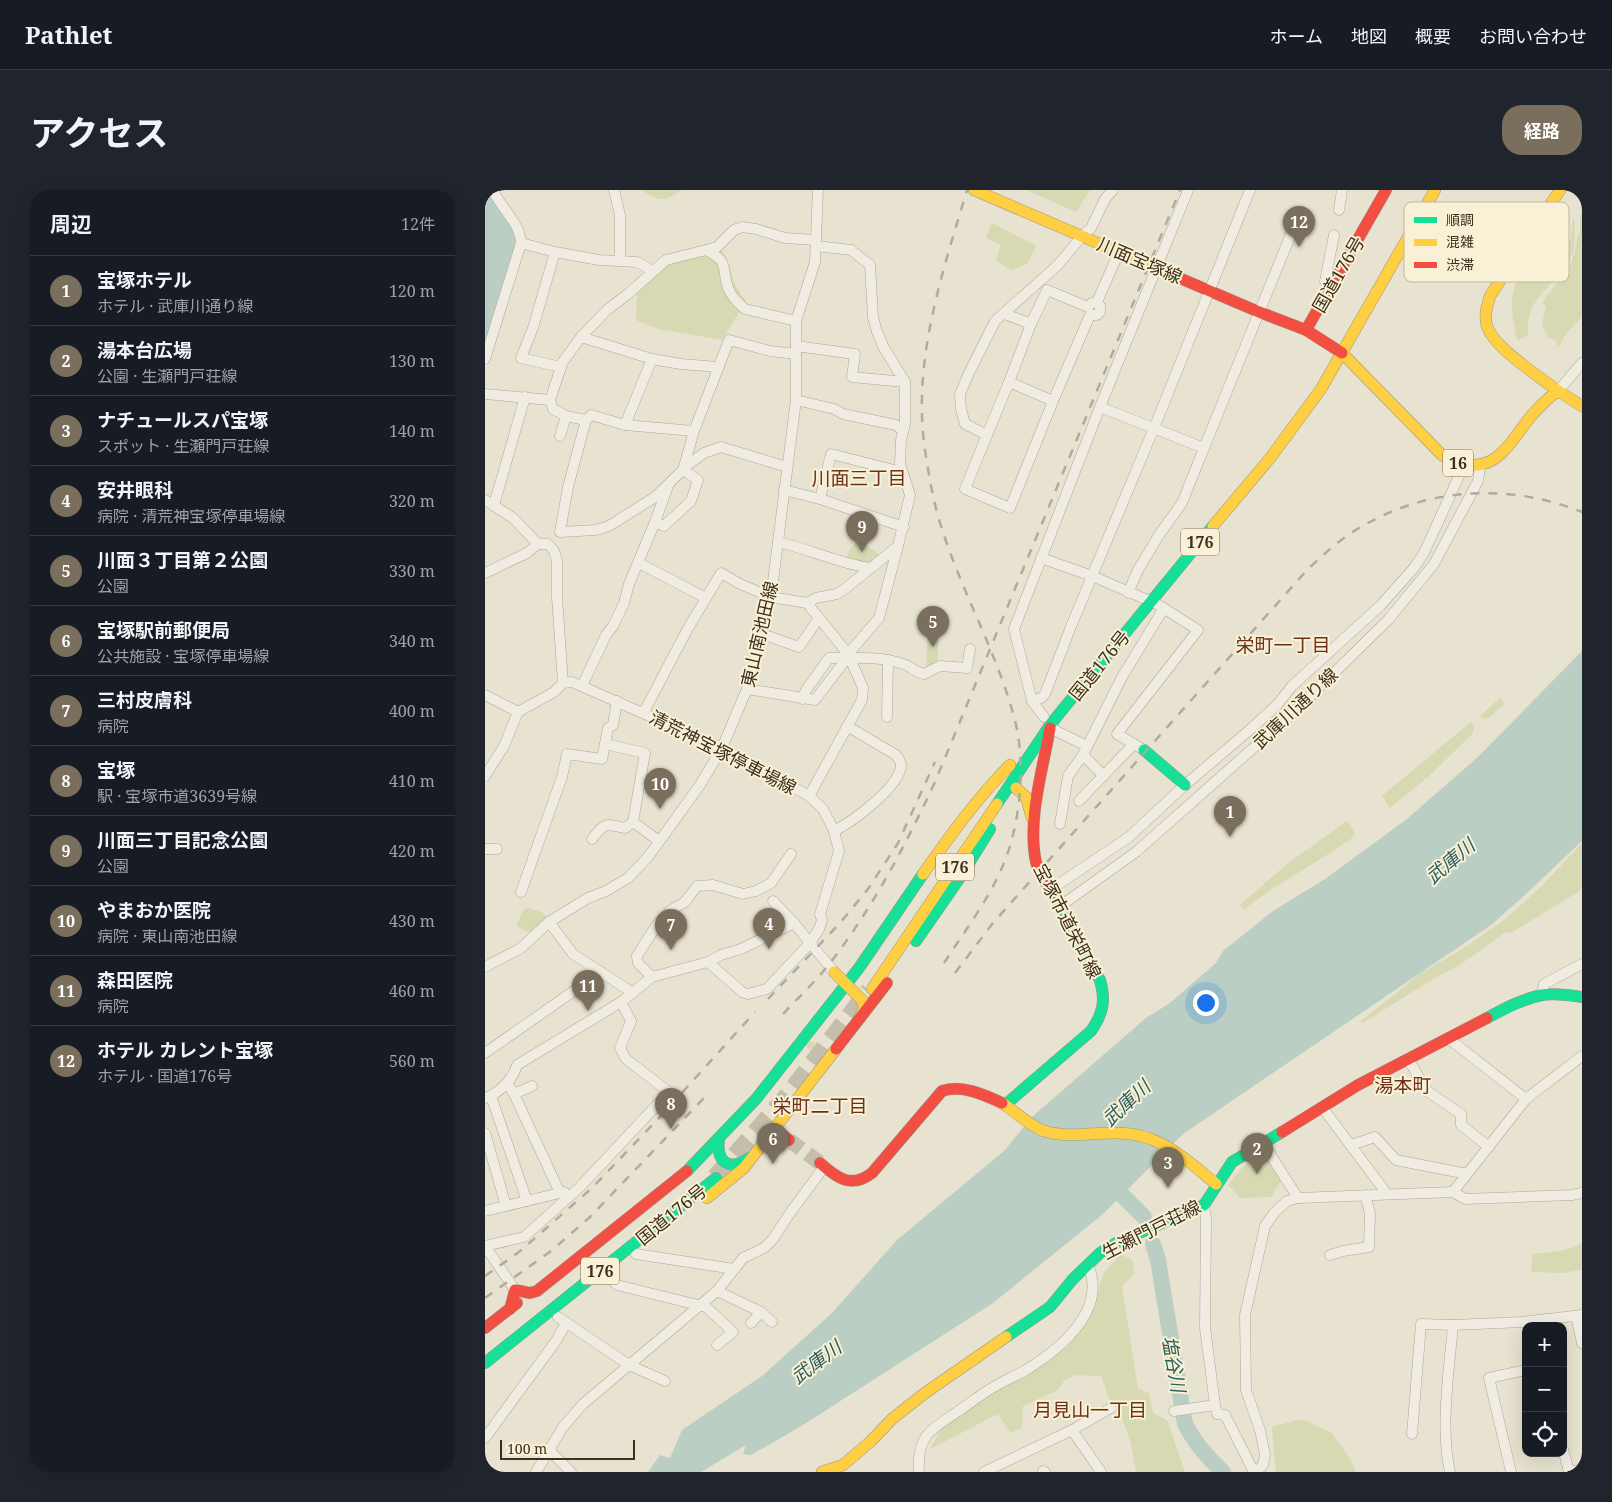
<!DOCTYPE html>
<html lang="ja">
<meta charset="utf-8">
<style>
:root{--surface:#171b24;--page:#20242c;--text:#f1f3f6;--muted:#9ea1a6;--line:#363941;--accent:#7a6e5c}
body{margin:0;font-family:"Noto Serif","Noto Sans JP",serif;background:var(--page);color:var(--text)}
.controls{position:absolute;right:15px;bottom:15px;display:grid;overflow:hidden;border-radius:10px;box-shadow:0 5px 20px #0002}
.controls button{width:45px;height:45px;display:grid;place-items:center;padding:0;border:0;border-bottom:1px solid var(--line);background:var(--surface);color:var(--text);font:25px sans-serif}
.scale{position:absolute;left:15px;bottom:12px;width:135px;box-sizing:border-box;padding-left:5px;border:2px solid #3e2f1e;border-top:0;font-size:14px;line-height:18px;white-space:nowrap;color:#3e2f1e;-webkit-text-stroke:4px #f9f1d5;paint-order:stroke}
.you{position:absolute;left:720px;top:812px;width:18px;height:18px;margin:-12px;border:4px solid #fff;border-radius:50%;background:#1a73e8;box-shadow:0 0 0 8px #1a73e833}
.badge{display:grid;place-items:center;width:32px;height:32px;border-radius:50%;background:var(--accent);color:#fff;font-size:16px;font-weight:700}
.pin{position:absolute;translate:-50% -41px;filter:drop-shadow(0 1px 2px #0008)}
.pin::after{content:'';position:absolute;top:26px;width:18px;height:15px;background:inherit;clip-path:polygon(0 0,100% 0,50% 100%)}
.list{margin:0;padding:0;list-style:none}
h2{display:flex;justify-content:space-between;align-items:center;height:65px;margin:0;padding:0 20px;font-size:21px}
h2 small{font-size:16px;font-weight:400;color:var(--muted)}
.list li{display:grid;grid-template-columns:32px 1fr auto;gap:15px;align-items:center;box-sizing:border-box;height:70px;padding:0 20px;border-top:1px solid var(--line)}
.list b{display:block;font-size:19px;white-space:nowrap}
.list p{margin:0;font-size:16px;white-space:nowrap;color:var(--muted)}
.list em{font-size:16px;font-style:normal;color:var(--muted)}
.icon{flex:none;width:28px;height:28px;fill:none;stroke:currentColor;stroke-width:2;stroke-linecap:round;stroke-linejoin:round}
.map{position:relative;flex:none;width:1097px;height:1282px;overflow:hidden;border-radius:20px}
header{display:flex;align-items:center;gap:30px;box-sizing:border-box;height:70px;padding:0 25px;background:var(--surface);border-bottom:1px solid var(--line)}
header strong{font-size:24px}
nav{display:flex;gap:28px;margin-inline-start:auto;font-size:18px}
.intro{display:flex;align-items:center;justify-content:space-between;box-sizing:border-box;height:120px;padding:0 30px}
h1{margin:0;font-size:35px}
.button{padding:12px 22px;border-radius:20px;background:var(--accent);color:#fff;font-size:18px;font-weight:700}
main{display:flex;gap:30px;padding:0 30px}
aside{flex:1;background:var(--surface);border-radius:20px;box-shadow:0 5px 20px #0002}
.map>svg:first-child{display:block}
.green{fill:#d6d9b1}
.water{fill:#bacec3}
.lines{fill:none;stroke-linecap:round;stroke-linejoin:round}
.river{stroke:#bacec3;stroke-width:16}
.secondary-tunnel{stroke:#c6beac;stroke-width:15;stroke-dasharray:15 8;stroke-linecap:butt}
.highway-tunnel{stroke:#c6beac;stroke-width:20;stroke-dasharray:20 10;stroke-linecap:butt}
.street-casing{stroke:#ada798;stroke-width:11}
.fast-casing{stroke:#9d9688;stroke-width:12}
.slow-casing{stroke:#9d9688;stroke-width:12}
.jam-casing{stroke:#9d9688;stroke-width:12}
.street{stroke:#f0ece1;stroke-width:10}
.fast{stroke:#16e098;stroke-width:11}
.slow{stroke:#ffcf43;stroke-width:11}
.jam{stroke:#f24e42;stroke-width:11}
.rail{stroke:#afaba1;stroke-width:2.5;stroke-dasharray:9 9;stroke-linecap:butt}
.labels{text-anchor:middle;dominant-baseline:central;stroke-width:4;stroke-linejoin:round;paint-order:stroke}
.shield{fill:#f9f1d5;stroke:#766955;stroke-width:1}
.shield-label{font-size:16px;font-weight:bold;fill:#3e2f1e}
.street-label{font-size:18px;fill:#3e2f1e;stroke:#f9f1d5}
.neighbourhood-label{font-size:19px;fill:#6e311a;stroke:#f9f1d5}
.water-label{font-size:19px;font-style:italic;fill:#2c5e5f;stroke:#f9f1d5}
.key{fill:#f9f1d5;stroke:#c1b79e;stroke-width:1}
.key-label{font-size:14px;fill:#3e2f1e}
</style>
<header>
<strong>Pathlet</strong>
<nav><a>ホーム</a><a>地図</a><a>概要</a><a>お問い合わせ</a></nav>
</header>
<div class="intro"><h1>アクセス</h1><a class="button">経路</a></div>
<main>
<aside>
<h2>周辺<small>12件</small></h2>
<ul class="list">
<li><span class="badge">1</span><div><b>宝塚ホテル</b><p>ホテル · 武庫川通り線</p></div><em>120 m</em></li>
<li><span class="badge">2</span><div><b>湯本台広場</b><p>公園 · 生瀬門戸荘線</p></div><em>130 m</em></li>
<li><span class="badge">3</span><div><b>ナチュールスパ宝塚</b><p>スポット · 生瀬門戸荘線</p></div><em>140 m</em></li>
<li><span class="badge">4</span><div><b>安井眼科</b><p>病院 · 清荒神宝塚停車場線</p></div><em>320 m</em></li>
<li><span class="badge">5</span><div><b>川面３丁目第２公園</b><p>公園</p></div><em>330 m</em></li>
<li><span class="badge">6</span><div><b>宝塚駅前郵便局</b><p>公共施設 · 宝塚停車場線</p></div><em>340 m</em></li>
<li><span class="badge">7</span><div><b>三村皮膚科</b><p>病院</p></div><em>400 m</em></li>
<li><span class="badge">8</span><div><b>宝塚</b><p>駅 · 宝塚市道3639号線</p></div><em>410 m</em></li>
<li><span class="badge">9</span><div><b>川面三丁目記念公園</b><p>公園</p></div><em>420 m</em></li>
<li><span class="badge">10</span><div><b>やまおか医院</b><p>病院 · 東山南池田線</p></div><em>430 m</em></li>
<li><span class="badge">11</span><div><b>森田医院</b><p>病院</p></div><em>460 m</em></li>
<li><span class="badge">12</span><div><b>ホテル カレント宝塚</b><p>ホテル · 国道176号</p></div><em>560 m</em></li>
</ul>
</aside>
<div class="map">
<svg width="1097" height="1282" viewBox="0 0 1097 1282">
<rect width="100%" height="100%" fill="#e8e2d0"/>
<!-- green -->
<g class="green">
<path d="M156 0H197C178 12 176 12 156 0Z"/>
<path d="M542 0H605L591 22Z"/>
<path d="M1097 22V127L1080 145 1073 158 1071 150 1063 148 1057 134 1061 116 1057 114C1063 103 1071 95 1079 85 1088 73 1091 58 1093 44H1095V26Z"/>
<path d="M1088 29H1089C1090 41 1091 53 1087 65 1085 69 1081 74 1079 78 1061 104 1041 109 1043 145L1033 150 1029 142 1031 141C1018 96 1039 76 1062 41L1080 54 1085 51Z"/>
<path d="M507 33 551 56 542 74 526 80 511 71 516 55 501 48Z"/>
<path d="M237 61C245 71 245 83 250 94 253 100 257 106 261 111L237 150 173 139 151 130 152 103 187 71Z"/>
<path d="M373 349 395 365 384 375 360 370 366 358Z"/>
<path d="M443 440H453V473L441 479Z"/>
<path d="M1016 507 1019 514 1003 529H999L995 526Z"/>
<path d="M986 532 989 536 988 543 945 585 905 618 897 606Z"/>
<path d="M862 631 870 643 866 649C831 673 793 693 759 719L755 715 802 674Z"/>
<path d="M1097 653V697L1093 702 1026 743 1021 742 976 774 940 794 878 833 875 832 936 783 976 760 1019 730 1056 697Z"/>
<path d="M44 718 56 722 64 728 47 744 31 736 39 719Z"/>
<path d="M324 851 335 854 339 862 337 868 322 858V854Z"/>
<path d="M777 964 797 989 786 1007 755 1008 743 995 757 978Z"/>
<path d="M1097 1053V1080L1077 1083 1046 1082 1048 1064C1064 1062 1083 1062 1097 1053Z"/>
<path d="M636 1064 648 1071 649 1084 637 1096 653 1199 664 1203 668 1223 682 1230 700 1282H651L646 1254 633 1217 624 1208 616 1186 590 1185 579 1191 573 1200 538 1216 537 1238 525 1243 513 1224 445 1259 456 1239 500 1208 556 1176 584 1155 602 1133 619 1082Z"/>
<path d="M816 1229 846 1242 868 1273 870 1282H791L787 1237Z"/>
</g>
<!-- water -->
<g class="water">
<path d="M0 0H3C11 17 30 34 31 53L0 158Z"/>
<path d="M1097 461V651L1041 704 1006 735 698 944 618 1024 508 1113 318 1235 266 1265 258 1264 261 1255 216 1282H163L175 1265 185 1268 197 1240 277 1186 347 1123 412 1050 519 961 548 926 661 828 685 813 731 773 738 761 788 721 840 689 922 629 993 567Z"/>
</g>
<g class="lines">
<!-- river -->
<g class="river">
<path d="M633 984 636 1004 659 1027"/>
<path d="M668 1054 673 1070 700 1234C709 1252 723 1268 738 1282"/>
</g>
<!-- secondary-tunnel -->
<path class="secondary-tunnel" d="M304 950 335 973"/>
<!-- highway-tunnel -->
<path class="highway-tunnel" d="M231 988 301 909 385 801"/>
<defs>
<g id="street">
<path d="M8 0C16 19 35 32 36 53L70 62 114 70 152 72 163 78 166 82"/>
<path d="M129 0 135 25V70"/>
<path d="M854 20 857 0"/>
<path d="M221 60 232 57 249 40 257 37 271 39 300 48 331 50"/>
<path d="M70 62 48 138 36 168 76 177 65 210 68 219 81 226 101 230 106 225 140 235 209 241"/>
<path d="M845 93 840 91 849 45"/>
<path d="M612 112 615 116V122L612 125H605L568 211 525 318 480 299 502 245 480 234 476 219 475 204 483 185 510 131 573 75 597 46 606 38 620 9 628 0"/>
<path d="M520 124 546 134 562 100 603 117 607 113 612 112 634 62"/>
<path d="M546 134 524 192 568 211"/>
<path d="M96 147 167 169 196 174 233 177"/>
<path d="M311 156 370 164 367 187 420 192"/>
<path d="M0 169 36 53"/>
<path d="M76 177 77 173 96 147 123 119 143 104 181 70 221 60C245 72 236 77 243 98 246 106 254 114 260 119L311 131"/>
<path d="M1073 201 1097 173"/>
<path d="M0 204 65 210"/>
<path d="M311 210 349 219 358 224 411 235 417 240"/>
<path d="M615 217 719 258 697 313 674 345 653 380 643 403"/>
<path d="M101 230 83 297 75 342 111 340 124 336 170 307 204 274 219 263 236 257 302 277"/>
<path d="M140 235 167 169"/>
<path d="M502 245 524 192"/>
<path d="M75 246 81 226"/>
<path d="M719 258 806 44"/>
<path d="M299 300 335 309 419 337"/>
<path d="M335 309 346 264 417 282"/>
<path d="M0 310 28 328 53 354H63L69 361 72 371V407L78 493"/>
<path d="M9 315 40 207"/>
<path d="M170 332 183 296"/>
<path d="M293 352C324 359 353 373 385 378"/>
<path d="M556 368 607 386 672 414 713 440 632 544 659 560"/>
<path d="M154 373 221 408"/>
<path d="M0 383 42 363 53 354"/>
<path d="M322 413 363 464 394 428 413 356"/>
<path d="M277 444 314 457 334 428"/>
<path d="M97 496 121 445 128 436 139 413 144 394 170 332 179 336 206 311 213 290 198 280 209 241 244 150 285 161 311 164"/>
<path d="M262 499 330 510 359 472 365 468"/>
<path d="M0 505 33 522 69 502 78 493 87 492 237 558 324 606 338 619 349 641 354 661 335 724 337 730 334 739 325 753 282 799 263 804 257 802 223 772 167 787 136 812 146 831 135 858 141 869 184 902 95 997 39 1047 0 1056"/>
<path d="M317 509 321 500 344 468C368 468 394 466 418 474 426 476 431 483 439 484L455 476 482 478 485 459"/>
<path d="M547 511 556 508 560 504 587 434 669 238 765 0"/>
<path d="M159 522 202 440 236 383 255 394 286 407 322 413 331 408 352 404 361 398 413 356 425 305 415 274 416 250 420 234V192L399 158 392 142 388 127 385 75 366 60 331 56"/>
<path d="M402 527 403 470"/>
<path d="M559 527 547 511 529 439 615 217 703 0"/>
<path d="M565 535 573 542 602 556"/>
<path d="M120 554 160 563 148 632 174 651"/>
<path d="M598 565 619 586"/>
<path d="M0 586 19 556 33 522"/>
<path d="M324 606 377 510 378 498 363 464"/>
<path d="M594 611 649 554"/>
<path d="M575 634 583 586 598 565 637 487 679 418"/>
<path d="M349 641C367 632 416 596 416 575 416 571 413 568 411 565L362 536"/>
<path d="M107 649C120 633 119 633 140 638L148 632"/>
<path d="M0 659H12"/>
<path d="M565 700 644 647 700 595 768 537 792 515 807 496 895 416 929 378 939 363 979 275"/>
<path d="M36 702 77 587 82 564 117 569 123 538 128 535 132 511"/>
<path d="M288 711 309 733"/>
<path d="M574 717 651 662 810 521 903 430 949 374 993 291 995 276"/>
<path d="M64 732 88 764 148 803"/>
<path d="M223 772 236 765 256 759 309 733 349 782"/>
<path d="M0 777 36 758 64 732 103 708 121 701 143 688 163 667 215 595 237 558 262 499 286 407 311 210V131L330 72 333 0"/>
<path d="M167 787 153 773 152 766 171 736 186 720 200 712 212 696 228 695 258 704 271 701 286 693 306 664"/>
<path d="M1057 805 1059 794 1097 774"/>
<path d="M963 848 1041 909"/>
<path d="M0 863 116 782"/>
<path d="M923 869 942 901 976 924V935L1004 957"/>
<path d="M22 893 29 904 75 1003"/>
<path d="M29 904 47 896"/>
<path d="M6 906 42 1011"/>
<path d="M0 908C14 903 28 890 32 875L136 812"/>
<path d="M837 917 902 1004"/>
<path d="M0 943 21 1016"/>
<path d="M778 953 813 1008"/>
<path d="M866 955 890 947 911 970 982 984"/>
<path d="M968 1002 1041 909 1097 866"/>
<path d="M719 1015 721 1029 720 1138 730 1215 732 1224 740 1225 769 1282"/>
<path d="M0 1021 79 1002"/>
<path d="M0 1056 30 1100"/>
<path d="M151 1064 249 1079"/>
<path d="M845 1065 858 1061 884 1057 885 1023 880 1005"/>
<path d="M123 1087 132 1095 221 1117 248 1142 232 1155"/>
<path d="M232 1101 276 1122 287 1132"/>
<path d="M1091 1126 1097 1153"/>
<path d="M73 1127 144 1175 180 1191"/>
<path d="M266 1133 276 1122"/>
<path d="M689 1221 730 1215"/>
<path d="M587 1240 616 1282"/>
<path d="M927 1244 936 1134 968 1135 1038 1132 1097 1125"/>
<path d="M0 1248 71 1151 81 1133"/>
<path d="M1078 1259 1084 1282"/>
<path d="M64 1260 86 1282"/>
<path d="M558 1281 560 1282"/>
<path d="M51 1282 78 1237 98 1214 232 1101 258 1068 279 1058 288 1049 305 1023 339 977"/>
<path d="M434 1282C433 1269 434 1256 442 1245 450 1236 462 1229 472 1222 484 1214 495 1205 507 1198 518 1191 530 1186 541 1180 575 1159 623 1120 603 1075"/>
<path d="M499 1282 587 1240 626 1218"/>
<path d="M771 1282 778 1275 780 1265 775 1240 761 1200 760 1125 780 1036 790 1022 802 1011 813 1008 968 1002 980 1009 1087 1005 1097 1003"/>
<path d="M965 1282C955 1237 964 1182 968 1135"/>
<path d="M1026 1282 1004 1188 1041 1180"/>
<path d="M1084 1282 1097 1279"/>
</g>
<g id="fast">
<path d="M659 560 700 595"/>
<path d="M512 614 565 535 728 336"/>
<path d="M431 751 476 686 505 639"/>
<path d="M1002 828C1019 819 1037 809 1057 805 1070 803 1084 805 1097 807"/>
<path d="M520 915 606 841C618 824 621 810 615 790L567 703"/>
<path d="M234 949C231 972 244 982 264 968"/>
<path d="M202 981 271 909 374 778 438 684"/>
<path d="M521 1147 565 1117 588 1089 615 1063 631 1053 719 1015 747 972 797 942"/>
<path d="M0 1173 231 988"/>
</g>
<g id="slow">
<path d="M489 0 678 81"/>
<path d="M857 163 957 265C968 270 978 276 990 275 1017 275 1032 242 1047 225 1055 216 1063 208 1073 201L1097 216"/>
<path d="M1073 201C1054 186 1009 158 1002 136 999 126 1002 116 1005 106L1075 0"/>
<path d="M728 336 786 267 836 199 950 0"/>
<path d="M531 598 541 607 547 628"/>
<path d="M438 684C465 646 492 608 525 575"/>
<path d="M349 782 378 811 379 819 376 825"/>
<path d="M387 799 512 614"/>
<path d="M517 913C531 922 543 935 559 941 581 948 605 943 627 943 673 941 698 967 731 994"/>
<path d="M222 1008 259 978 351 859"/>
<path d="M337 1282 358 1275 386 1251 407 1229 440 1203 521 1147"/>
</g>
<g id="jam">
<path d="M678 81 774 122 821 140"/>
<path d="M857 163 821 140 901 0"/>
<path d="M565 538C558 579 542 630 551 672 553 682 562 693 567 703"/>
<path d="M351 859 402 793"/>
<path d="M290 939 304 950"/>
<path d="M797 942 873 895 1002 828"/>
<path d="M335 973C352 988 366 999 387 983L457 901C476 894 500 905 517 913"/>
<path d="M25 1119 30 1100 45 1103 52 1101 202 981"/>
<path d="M0 1138 32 1113"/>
</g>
</defs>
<!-- street casing -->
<use href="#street" class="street-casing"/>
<!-- fast casing -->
<use href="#fast" class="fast-casing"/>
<!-- slow casing -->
<use href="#slow" class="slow-casing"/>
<!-- jam casing -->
<use href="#jam" class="jam-casing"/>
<!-- street -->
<use href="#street" class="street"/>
<!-- fast -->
<use href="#fast" class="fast"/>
<!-- slow -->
<use href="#slow" class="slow"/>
<!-- jam -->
<use href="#jam" class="jam"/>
<!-- rail -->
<g class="rail">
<path d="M459 773C483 736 512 699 525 656 537 616 540 563 528 523 510 459 476 400 456 336 448 311 444 286 440 260 427 171 457 84 482 0"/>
<path d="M470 783 508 733 822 380C839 364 856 348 876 337 943 297 1025 293 1097 322"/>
<path d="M283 809 355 733 383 699 413 653 450 572"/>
<path d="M298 824C314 807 331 791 345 773 389 716 420 656 450 592L695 0"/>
<path d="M0 1086 34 1062 107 998 175 927 270 822"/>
<path d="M0 1108 66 1061 105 1027 221 906"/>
</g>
</g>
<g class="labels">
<!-- shield labels -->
<g class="shield">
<rect x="958" y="259.5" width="30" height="27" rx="4"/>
<rect x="696" y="338.5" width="38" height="27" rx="4"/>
<rect x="451" y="663.5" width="38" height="27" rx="4"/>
<rect x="96" y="1067.5" width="38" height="27" rx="4"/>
</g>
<g class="shield-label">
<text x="973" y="273">16</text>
<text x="715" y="352">176</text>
<text x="470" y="677">176</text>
<text x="115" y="1081">176</text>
</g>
<!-- street labels -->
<g class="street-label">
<text transform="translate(655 70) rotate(23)">川面宝塚線</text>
<text transform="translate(853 84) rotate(-60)">国道176号</text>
<text transform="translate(274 444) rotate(-77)">東山南池田線</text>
<text transform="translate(614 475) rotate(-51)">国道176号</text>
<text transform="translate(810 518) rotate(-43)">武庫川通り線</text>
<text transform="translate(238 562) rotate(27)">清荒神宝塚停車場線</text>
<text transform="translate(583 731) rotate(63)">宝塚市道栄町線</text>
<text transform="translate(186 1024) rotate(-39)">国道176号</text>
<text transform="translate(666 1039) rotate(-27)">生瀬門戸荘線</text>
</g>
<!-- neighbourhood labels -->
<g class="neighbourhood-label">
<text x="374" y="288">川面三丁目</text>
<text x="798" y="455">栄町一丁目</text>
<text x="918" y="895">湯本町</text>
<text x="335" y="916">栄町二丁目</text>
<text x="605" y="1220">月見山一丁目</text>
</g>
<!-- water labels -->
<g class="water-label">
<text transform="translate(965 671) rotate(-40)">武庫川</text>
<text transform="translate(641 913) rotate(-43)">武庫川</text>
<text transform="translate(331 1172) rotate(-37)">武庫川</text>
<text transform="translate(689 1174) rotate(80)">塩谷川</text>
</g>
</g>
<!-- legend -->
<rect x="919" y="12" width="165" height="80" rx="8" class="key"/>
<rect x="929" y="27" width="23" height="6" fill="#16e098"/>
<rect x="929" y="49" width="23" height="7" fill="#ffcf43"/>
<rect x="929" y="72" width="23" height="6" fill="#f24e42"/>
<g class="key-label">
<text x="961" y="35">順調</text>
<text x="961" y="57">混雑</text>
<text x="961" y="80">渋滞</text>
</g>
</svg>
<div class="controls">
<button>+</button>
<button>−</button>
<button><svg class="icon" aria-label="locate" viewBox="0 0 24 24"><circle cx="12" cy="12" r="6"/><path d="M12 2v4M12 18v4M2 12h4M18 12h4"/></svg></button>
</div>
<div class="scale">100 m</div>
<div class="you"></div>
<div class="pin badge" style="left:745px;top:647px">1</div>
<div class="pin badge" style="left:772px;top:984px">2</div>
<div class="pin badge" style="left:683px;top:998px">3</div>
<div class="pin badge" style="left:284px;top:759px">4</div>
<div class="pin badge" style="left:448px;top:457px">5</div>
<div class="pin badge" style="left:288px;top:974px">6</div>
<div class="pin badge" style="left:186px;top:760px">7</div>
<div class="pin badge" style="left:186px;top:939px">8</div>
<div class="pin badge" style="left:377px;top:362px">9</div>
<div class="pin badge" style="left:175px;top:619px">10</div>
<div class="pin badge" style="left:103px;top:821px">11</div>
<div class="pin badge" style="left:814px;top:57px">12</div>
</div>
</main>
